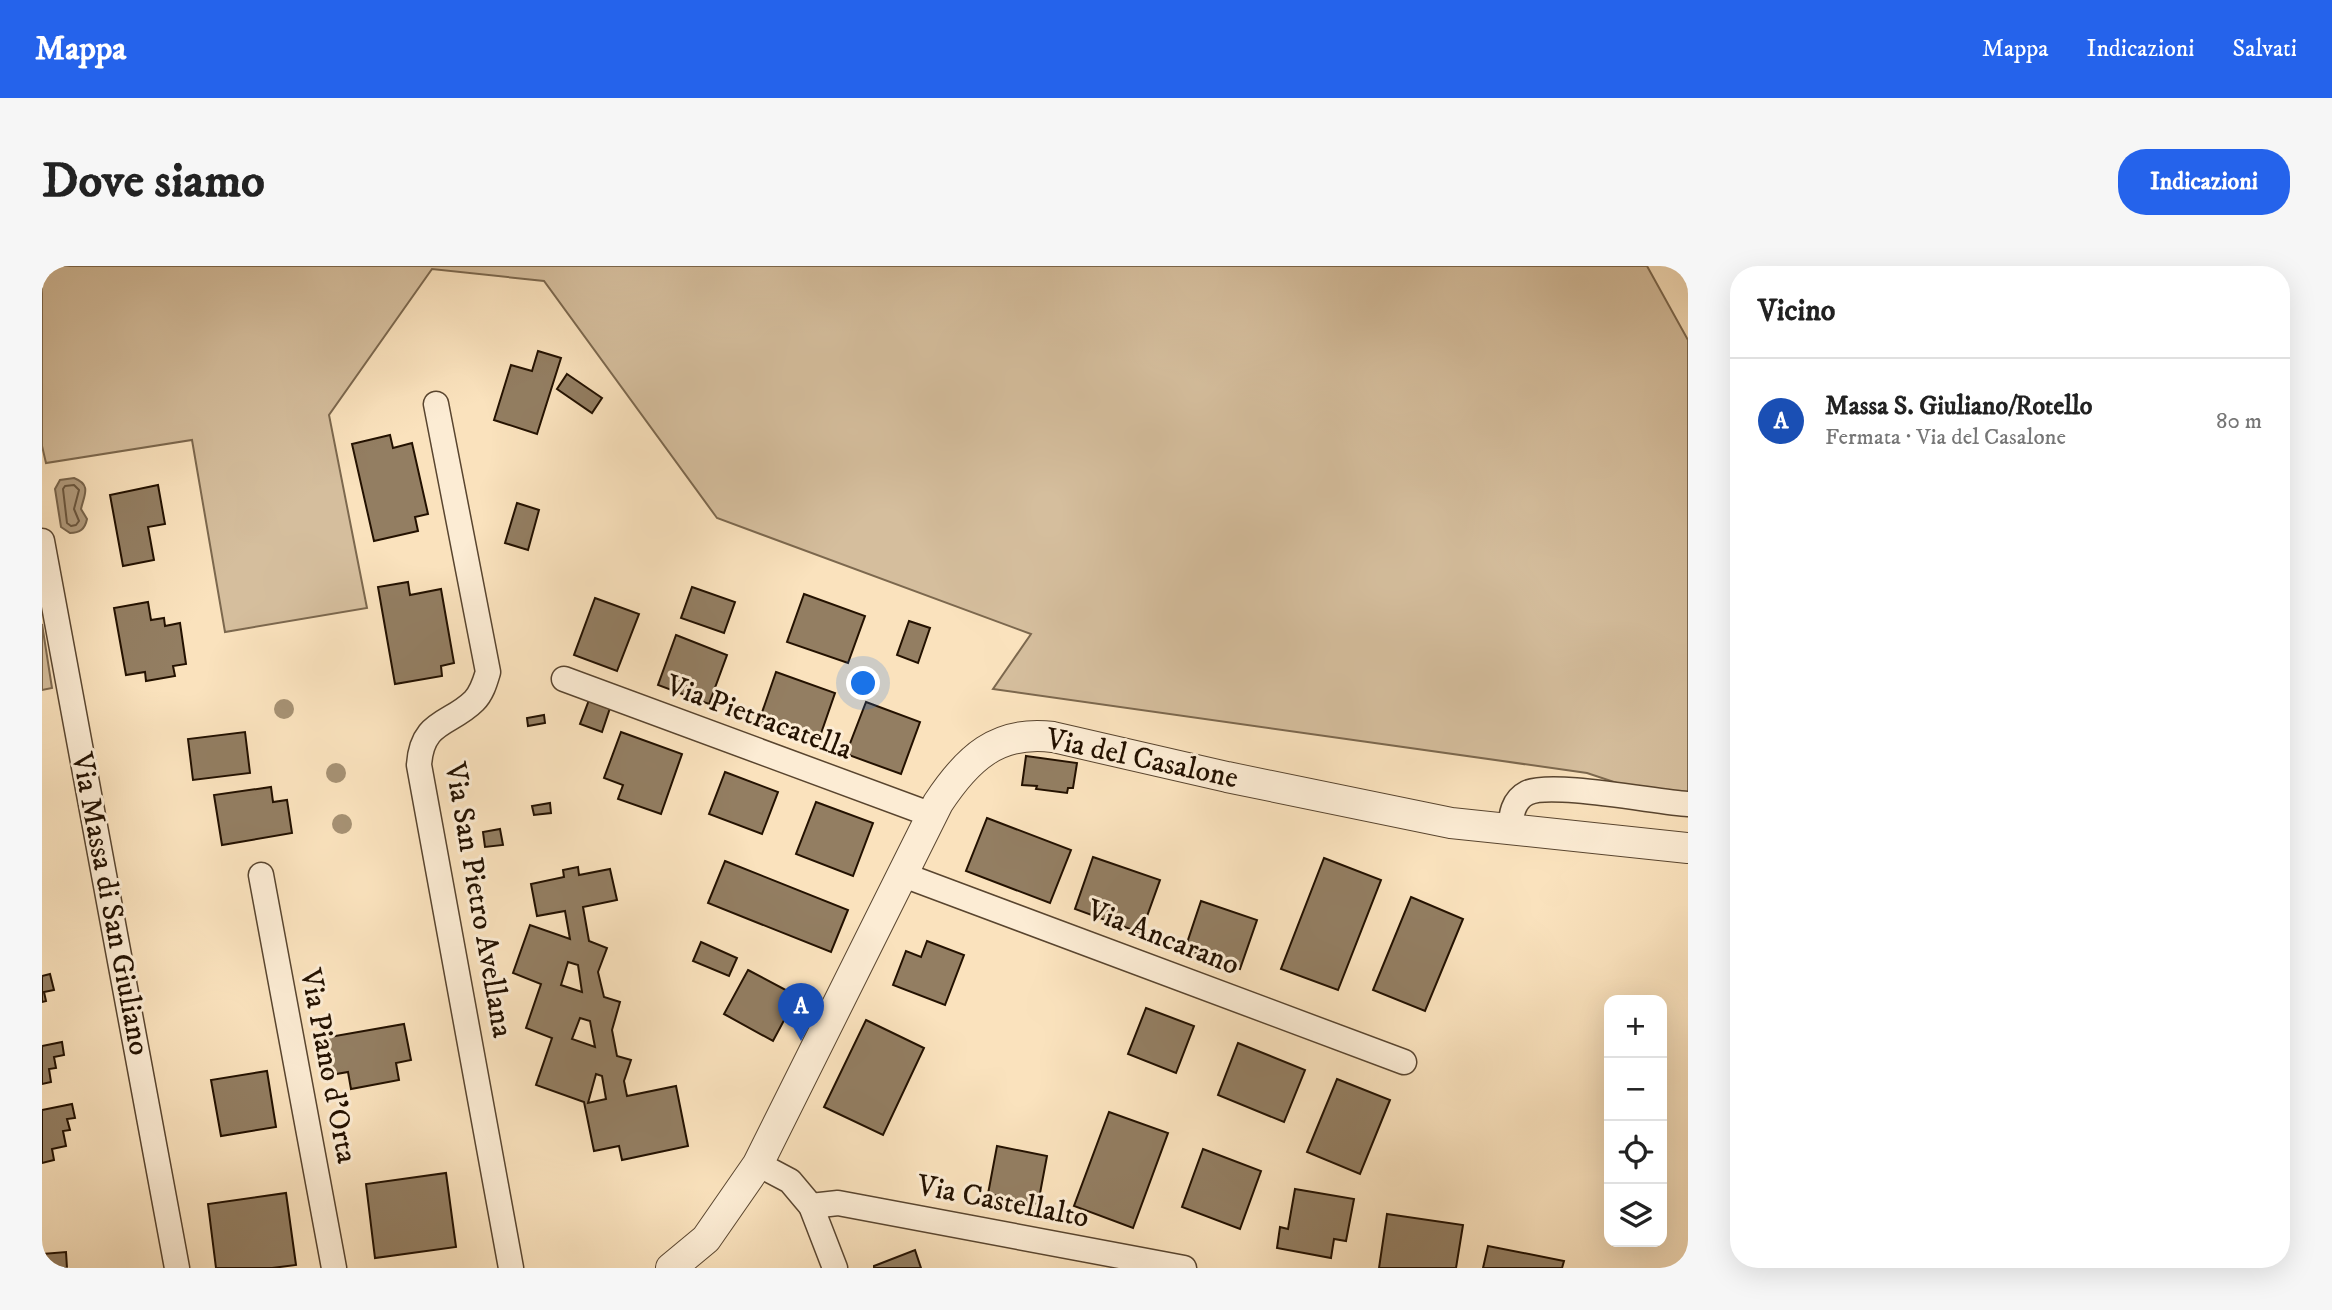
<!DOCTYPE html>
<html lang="it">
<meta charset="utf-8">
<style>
:root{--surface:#fff;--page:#f6f6f6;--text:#222;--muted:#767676;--line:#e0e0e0;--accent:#2563eb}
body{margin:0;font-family:"IM FELL DW Pica",serif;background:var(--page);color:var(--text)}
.controls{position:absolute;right:21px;bottom:21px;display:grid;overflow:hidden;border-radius:14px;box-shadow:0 7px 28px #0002}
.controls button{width:63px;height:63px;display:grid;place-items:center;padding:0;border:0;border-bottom:2px solid var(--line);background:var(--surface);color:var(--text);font:35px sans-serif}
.you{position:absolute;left:822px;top:418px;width:24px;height:24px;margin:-18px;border:5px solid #fff;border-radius:50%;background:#1a73e8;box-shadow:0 0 0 10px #1a73e833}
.badge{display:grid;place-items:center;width:46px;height:46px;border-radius:50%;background:var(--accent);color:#fff;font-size:23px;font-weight:700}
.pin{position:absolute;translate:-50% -58px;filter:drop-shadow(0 2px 4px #0008)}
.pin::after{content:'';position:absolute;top:37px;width:24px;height:21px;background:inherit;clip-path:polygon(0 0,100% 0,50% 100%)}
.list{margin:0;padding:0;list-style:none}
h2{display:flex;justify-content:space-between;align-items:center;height:91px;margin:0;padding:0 28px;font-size:30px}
h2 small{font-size:23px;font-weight:400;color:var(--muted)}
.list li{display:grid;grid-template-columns:46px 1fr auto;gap:21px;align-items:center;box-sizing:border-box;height:126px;padding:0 28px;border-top:2px solid var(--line)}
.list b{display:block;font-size:26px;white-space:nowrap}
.list p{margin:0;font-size:23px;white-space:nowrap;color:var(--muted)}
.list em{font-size:23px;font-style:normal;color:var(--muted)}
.icon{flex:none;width:38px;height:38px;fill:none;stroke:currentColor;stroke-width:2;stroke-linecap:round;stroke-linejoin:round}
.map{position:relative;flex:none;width:1646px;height:1002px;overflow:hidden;border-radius:28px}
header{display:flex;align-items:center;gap:42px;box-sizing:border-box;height:98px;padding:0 35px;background:var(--accent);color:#fff}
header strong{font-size:33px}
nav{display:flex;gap:38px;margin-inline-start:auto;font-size:24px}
.intro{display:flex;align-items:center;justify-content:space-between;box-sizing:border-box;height:168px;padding:0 42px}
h1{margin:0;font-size:49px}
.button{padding:18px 32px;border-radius:28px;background:var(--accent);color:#fff;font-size:24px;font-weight:700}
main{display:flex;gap:42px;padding:0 42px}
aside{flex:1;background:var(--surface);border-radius:28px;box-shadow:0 7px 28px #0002}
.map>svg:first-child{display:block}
.green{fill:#d5be9d;stroke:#7c684e;stroke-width:2}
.water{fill:#b19b7d;stroke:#78644b;stroke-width:2}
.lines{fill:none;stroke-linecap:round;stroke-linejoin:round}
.shore{stroke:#6a563e;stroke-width:2}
.building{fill:#937e62;stroke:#231100;stroke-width:2;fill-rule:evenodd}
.minor-casing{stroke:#59452f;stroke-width:27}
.tertiary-casing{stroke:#59452f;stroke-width:32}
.minor{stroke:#fcecd4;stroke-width:24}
.tertiary{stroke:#fcecd4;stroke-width:30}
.tree{fill:#a69173}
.labels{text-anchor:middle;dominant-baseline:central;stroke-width:6;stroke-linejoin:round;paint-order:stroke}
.street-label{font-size:30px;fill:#231100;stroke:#fcecd4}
</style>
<header>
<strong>Mappa</strong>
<nav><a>Mappa</a><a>Indicazioni</a><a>Salvati</a></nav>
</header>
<div class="intro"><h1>Dove siamo</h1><a class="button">Indicazioni</a></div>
<main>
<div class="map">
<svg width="1646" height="1002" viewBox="0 0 1646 1002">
<rect width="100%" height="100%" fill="#fae2bd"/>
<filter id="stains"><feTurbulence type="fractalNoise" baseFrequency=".00286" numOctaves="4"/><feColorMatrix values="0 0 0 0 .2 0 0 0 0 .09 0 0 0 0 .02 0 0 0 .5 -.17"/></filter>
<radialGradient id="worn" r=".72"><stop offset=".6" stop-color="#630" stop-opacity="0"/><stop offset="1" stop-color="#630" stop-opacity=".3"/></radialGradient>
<!-- green -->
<g class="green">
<path d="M0 0H1605L1646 74V533L1638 538 1545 507 951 423 989 368 675 252 502 15 390 3 287 149 325 342 183 366 150 174 4 197 0 180Z"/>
<path d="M0 358 10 422 0 424Z"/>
</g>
<!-- water -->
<path class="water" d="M32 212C50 219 42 229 39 243L45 253C43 263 38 267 28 267L19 261 13 223 18 214Z"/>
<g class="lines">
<!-- shore -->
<path class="shore" d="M32 219 37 224 32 243 37 255 34 259 29 260 25 257 21 223 23 220Z"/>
</g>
<!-- building -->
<g class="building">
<path d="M496 85 519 92 495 168 452 154 469 99 490 105Z"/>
<path d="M525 108 560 132 550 147 515 123Z"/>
<path d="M348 169 351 182 370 177 386 248 373 251 376 265 332 275 310 178Z"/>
<path d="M116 219 123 258 106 261 112 294 81 300 68 229Z"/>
<path d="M475 237 497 244 486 284 463 277Z"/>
<path d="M366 316 368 329 399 323 412 397 399 400 400 410 353 418 336 321Z"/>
<path d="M650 321 693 336 682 367 639 352Z"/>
<path d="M762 328 823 350 806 397 745 376Z"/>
<path d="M553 332 597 348 575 405 532 389Z"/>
<path d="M106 336 109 354 122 352 123 360 138 357 144 398 131 400 133 410 104 415 103 406 84 409 72 342Z"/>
<path d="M867 355 888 362 876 397 855 389Z"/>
<path d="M634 369 685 389 667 438 616 419Z"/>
<path d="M734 406 793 427 775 479 716 458Z"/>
<path d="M547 434 568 442 560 466 538 458Z"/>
<path d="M824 436 878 456 859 508 804 488Z"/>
<path d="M502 449 503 457 486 460 485 452Z"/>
<path d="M203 466 208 507 151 514 146 473Z"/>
<path d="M579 466 640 488 619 548 576 533 581 519 562 512Z"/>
<path d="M984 490 1035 497 1031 522H1026L1025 527 994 523 995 520 980 519Z"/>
<path d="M683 506 736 526 720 568 667 548Z"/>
<path d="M229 521 231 536 245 534 250 567 180 579 172 529Z"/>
<path d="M774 536 831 557 811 610 754 588Z"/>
<path d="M508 537 509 547 492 549 490 540Z"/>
<path d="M945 552 1029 584 1008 637 924 605Z"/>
<path d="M458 563 461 579 443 581 441 566Z"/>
<path d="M1051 591 1118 614 1099 667 1033 643Z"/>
<path d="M1282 592 1339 614 1296 724 1239 703Z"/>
<path d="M683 595 806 644 789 686 666 637Z"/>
<path d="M536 601 537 609 568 603 575 634 541 641 547 675 565 682 556 706 562 731 578 736 570 764 575 790 589 794 582 815 585 830 634 820 646 880 580 894 577 880 552 885 542 836 494 819 510 772 484 762 499 718 471 707 488 659 528 673 523 645 495 650 489 618 522 611 521 604ZM526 696 536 699 540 726 519 719ZM538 752 548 755 553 781 530 773ZM554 808 560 810 564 833 546 837Z"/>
<path d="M1369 631 1421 653 1383 745 1331 724Z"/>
<path d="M1159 635 1215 654 1198 703 1143 683Z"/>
<path d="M885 675 922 689 903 739 851 719 864 685 879 691Z"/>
<path d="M659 676 695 692 687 710 651 695Z"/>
<path d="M706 704 755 730 731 775 682 748Z"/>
<path d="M8 708 12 724 2 726 4 735 0 736V710Z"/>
<path d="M1104 742 1152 760 1134 807 1086 788Z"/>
<path d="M824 754 882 782 841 869 782 841Z"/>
<path d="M362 758 369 794 354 797 357 814 309 823 306 806 283 810 276 773Z"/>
<path d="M20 776 22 789 12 791 14 802 7 803 9 816 0 818V780Z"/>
<path d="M1196 777 1263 804 1242 856 1176 829Z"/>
<path d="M225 805 234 861 179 870 169 814Z"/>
<path d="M1295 813 1348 834 1318 908 1265 886Z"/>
<path d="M30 838 33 852 25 853 28 864 21 865 24 880 10 883 12 894 0 897V844Z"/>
<path d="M1067 846 1126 867 1091 962 1032 940Z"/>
<path d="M955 880 1005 890 996 938 946 928Z"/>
<path d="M1161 883 1219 905 1198 963 1140 941Z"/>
<path d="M404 907 414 981 333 992 324 918Z"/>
<path d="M1253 923 1312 933 1304 975 1292 973 1289 992 1235 982 1238 961 1246 963Z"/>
<path d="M244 927 254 999 230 1002H174L166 938Z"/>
<path d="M1345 948 1421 959 1414 1002H1337Z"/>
<path d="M1446 980 1522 995 1520 1002H1441Z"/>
<path d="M873 984 879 1002H832V1000Z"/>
<path d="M24 986 25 1002H0V988Z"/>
</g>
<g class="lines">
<defs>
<g id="minor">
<path d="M394 138 446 406C443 416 440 427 432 435 408 459 380 454 377 499L469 1002"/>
<path d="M0 275 135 1002"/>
<path d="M522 413 890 549"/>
<path d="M1468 564C1469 549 1471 534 1485 527 1508 515 1614 536 1646 538"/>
<path d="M859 608 1362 796"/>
<path d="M219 609 292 1002"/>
<path d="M716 898 748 915 769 940 793 1002"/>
<path d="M769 940 796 937 1142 1002"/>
</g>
<path id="tertiary" d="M629 1002 664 973 716 898 896 537C925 493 955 464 1011 471L1185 511 1409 557 1646 582"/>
</defs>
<!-- minor casing -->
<use href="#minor" class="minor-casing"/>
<!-- tertiary casing -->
<use href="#tertiary" class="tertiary-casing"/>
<!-- minor -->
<use href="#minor" class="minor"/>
<!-- tertiary -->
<use href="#tertiary" class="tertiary"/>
</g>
<!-- trees -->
<g class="tree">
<circle cx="242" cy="443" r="10"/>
<circle cx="294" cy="507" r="10"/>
<circle cx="300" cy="558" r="10"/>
</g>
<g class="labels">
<!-- street labels -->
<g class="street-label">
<text transform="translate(717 452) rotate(20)">Via Pietracatella</text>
<text transform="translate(1100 493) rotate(12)">Via del Casalone</text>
<text transform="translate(436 634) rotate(80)">Via San Pietro Avellana</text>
<text transform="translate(68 638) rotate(79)">Via Massa di San Giuliano</text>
<text transform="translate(1121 672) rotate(21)">Via Ancarano</text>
<text transform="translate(286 800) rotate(79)">Via Piano d'Orta</text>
<text transform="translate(961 936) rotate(11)">Via Castellalto</text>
</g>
</g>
<rect width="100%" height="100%" filter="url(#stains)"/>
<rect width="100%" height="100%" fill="url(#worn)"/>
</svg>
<div class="controls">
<button>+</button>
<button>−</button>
<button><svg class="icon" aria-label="locate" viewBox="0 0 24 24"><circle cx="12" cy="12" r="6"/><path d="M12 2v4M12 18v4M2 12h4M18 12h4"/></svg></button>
<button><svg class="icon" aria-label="layers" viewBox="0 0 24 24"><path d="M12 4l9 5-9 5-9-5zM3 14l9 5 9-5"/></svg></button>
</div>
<div class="you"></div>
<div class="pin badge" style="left:759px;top:775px;background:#1a4fb4">A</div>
</div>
<aside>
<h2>Vicino<small></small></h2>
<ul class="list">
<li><span class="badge" style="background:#1a4fb4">A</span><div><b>Massa S. Giuliano/Rotello</b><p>Fermata · Via del Casalone</p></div><em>80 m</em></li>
</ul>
</aside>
</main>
